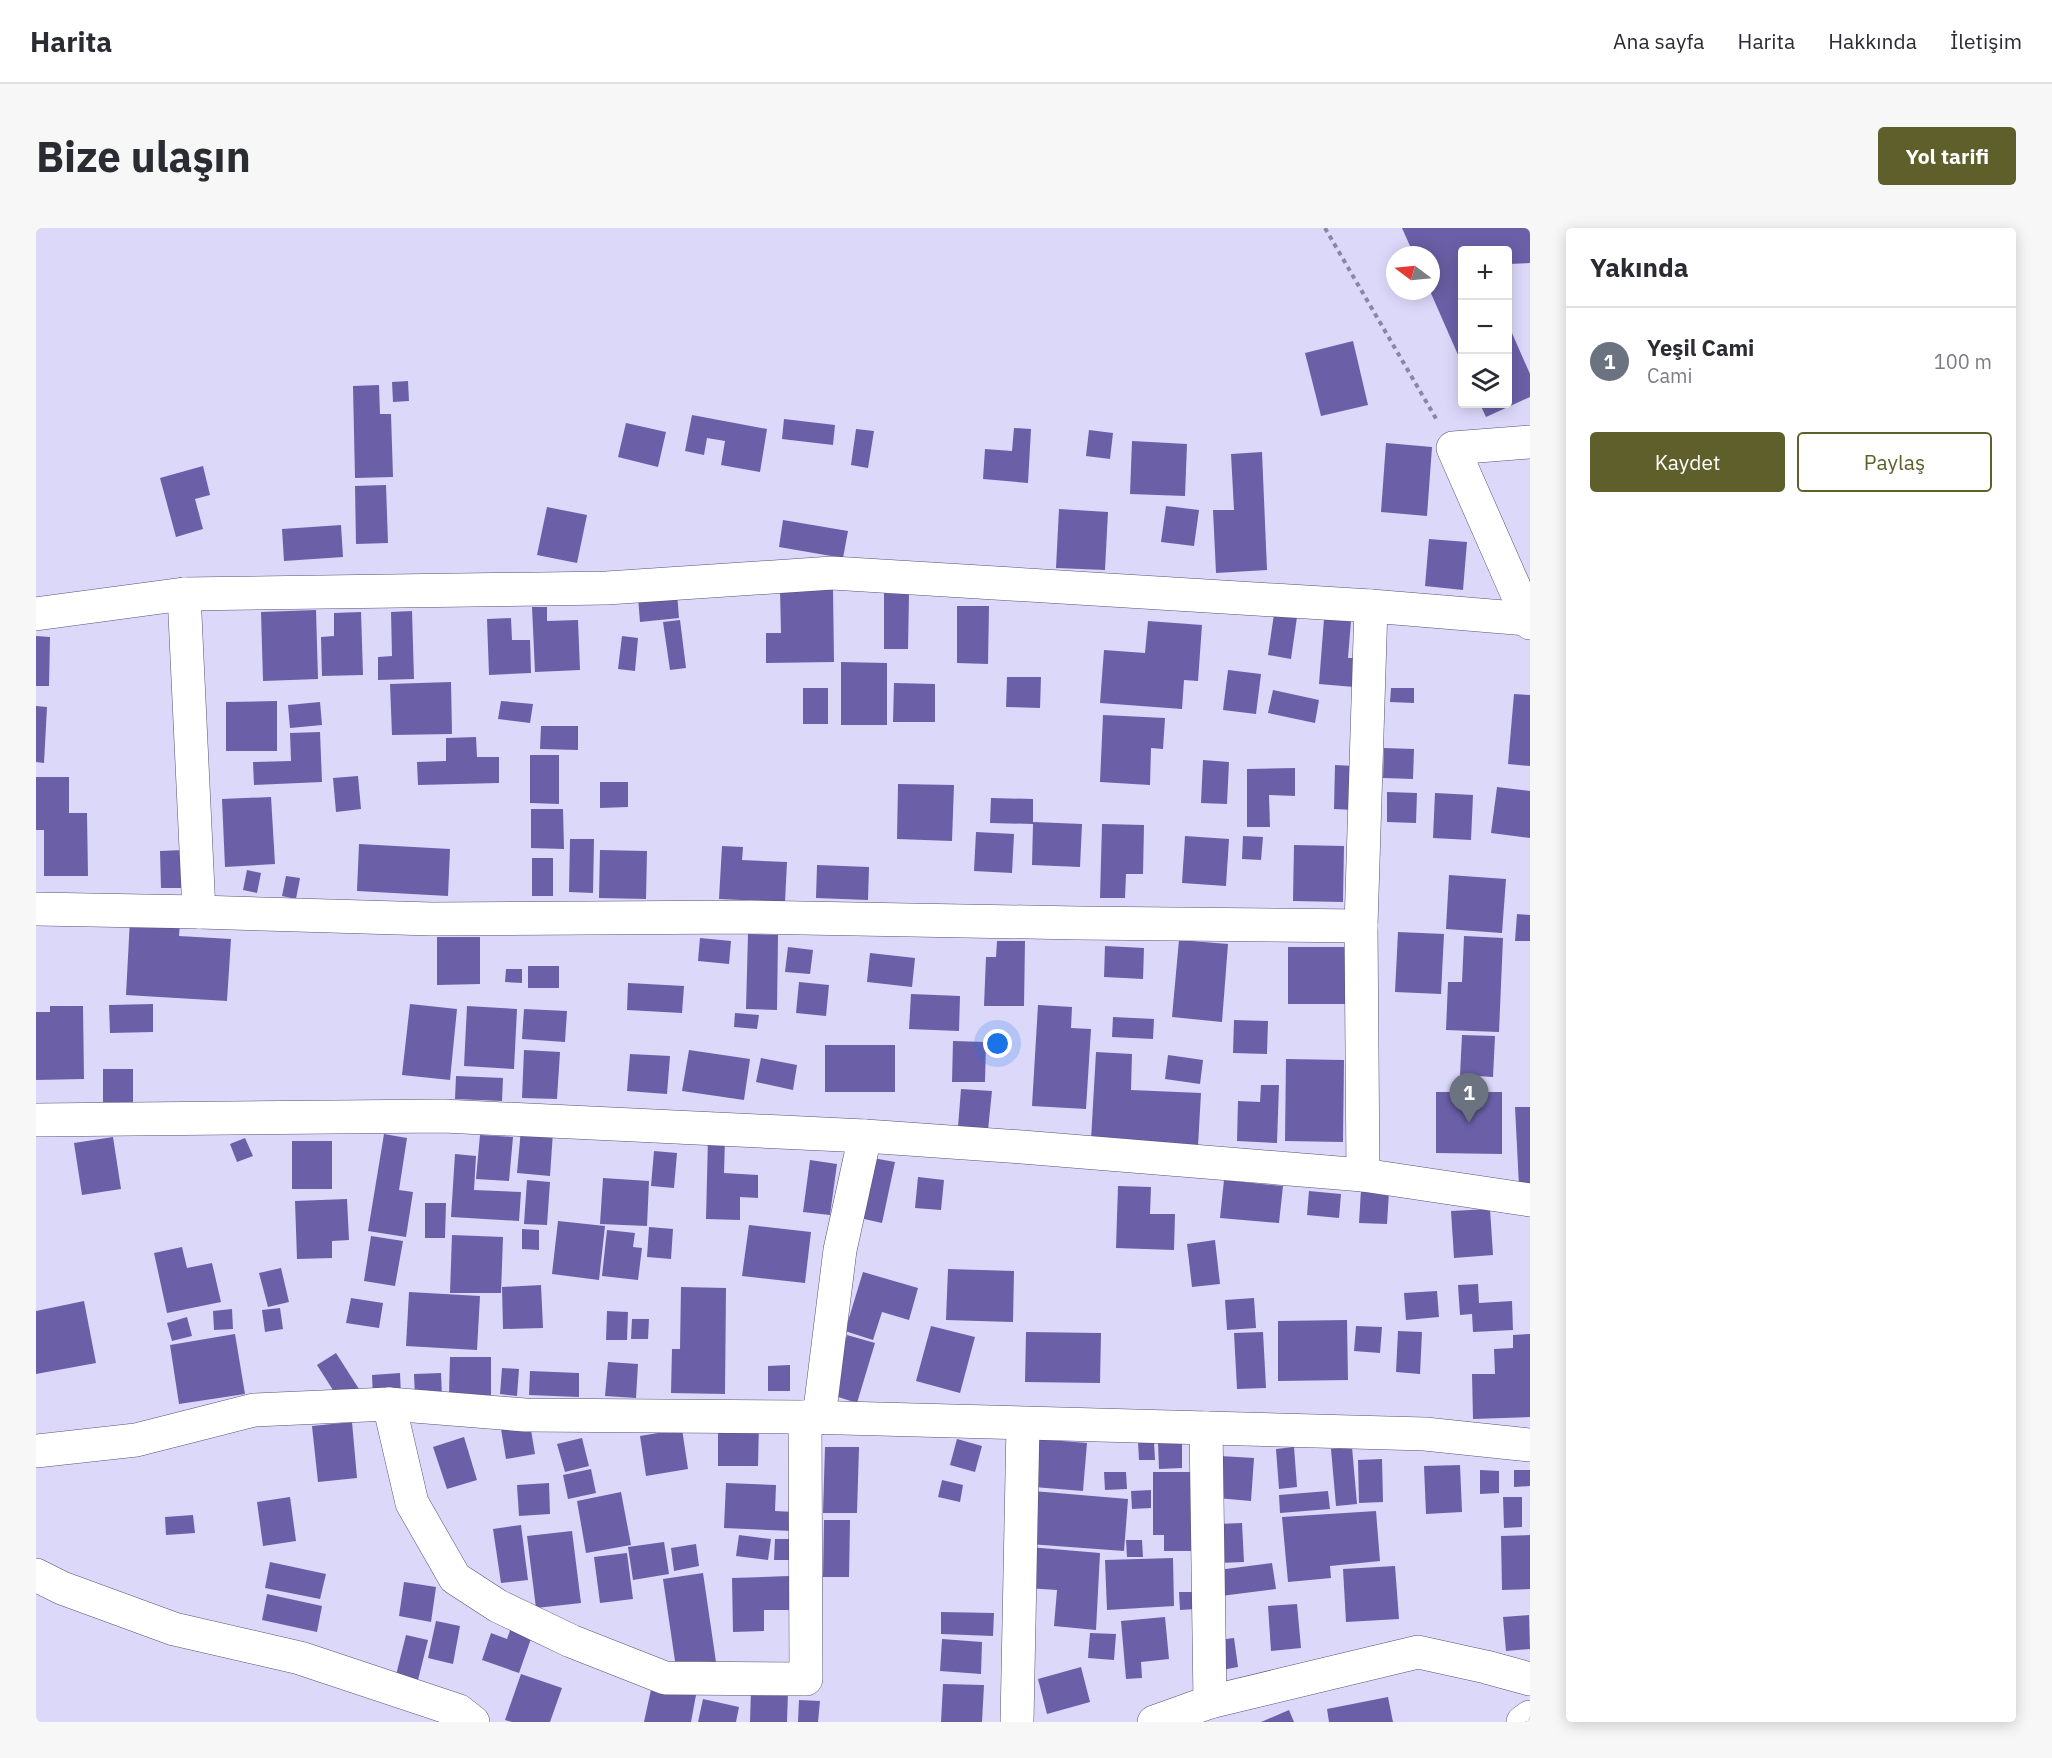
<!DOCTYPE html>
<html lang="tr">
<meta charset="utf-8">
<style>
:root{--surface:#fff;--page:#f7f7f7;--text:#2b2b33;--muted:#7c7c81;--line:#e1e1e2;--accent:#5f5f2c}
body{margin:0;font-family:"IBM Plex Sans",sans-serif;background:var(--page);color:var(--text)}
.controls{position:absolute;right:18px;top:18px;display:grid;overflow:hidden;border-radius:6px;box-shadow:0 3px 15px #0003}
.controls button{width:54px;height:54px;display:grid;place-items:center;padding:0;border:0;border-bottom:2px solid var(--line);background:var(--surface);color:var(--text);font:30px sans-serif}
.compass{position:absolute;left:1350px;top:18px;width:54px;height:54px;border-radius:50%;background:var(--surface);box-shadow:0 3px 15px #0003;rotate:286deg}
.you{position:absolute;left:962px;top:816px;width:21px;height:21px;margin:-15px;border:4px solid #fff;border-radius:50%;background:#1a73e8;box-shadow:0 0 0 9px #1a73e833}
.badge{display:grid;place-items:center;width:39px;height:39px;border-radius:50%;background:var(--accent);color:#fff;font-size:20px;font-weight:700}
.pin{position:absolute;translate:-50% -50px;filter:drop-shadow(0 2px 3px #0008)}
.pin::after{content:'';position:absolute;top:32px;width:21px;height:18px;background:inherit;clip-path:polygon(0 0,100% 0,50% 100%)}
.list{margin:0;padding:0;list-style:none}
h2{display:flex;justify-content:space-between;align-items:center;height:78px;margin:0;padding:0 24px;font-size:26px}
h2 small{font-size:20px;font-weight:400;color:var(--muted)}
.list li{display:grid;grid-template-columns:39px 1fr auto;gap:18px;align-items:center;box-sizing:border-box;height:108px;padding:0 24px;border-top:2px solid var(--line)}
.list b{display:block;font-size:22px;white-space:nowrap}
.list p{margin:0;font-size:20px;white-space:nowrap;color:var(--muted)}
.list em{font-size:20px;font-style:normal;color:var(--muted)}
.actions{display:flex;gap:12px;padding:18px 24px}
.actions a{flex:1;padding:14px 0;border:2px solid var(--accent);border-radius:6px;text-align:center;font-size:21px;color:var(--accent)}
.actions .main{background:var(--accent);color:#fff}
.icon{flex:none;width:33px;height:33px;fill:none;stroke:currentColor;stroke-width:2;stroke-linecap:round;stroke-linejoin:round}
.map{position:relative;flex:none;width:1494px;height:1494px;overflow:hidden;border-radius:6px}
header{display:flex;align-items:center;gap:36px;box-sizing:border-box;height:84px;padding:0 30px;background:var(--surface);border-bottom:2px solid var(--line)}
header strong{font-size:28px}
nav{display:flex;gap:33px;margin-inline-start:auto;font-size:21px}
.intro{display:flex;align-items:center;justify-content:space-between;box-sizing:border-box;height:144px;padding:0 36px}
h1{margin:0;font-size:42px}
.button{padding:15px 27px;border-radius:6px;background:var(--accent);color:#fff;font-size:21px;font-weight:700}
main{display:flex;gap:36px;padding:0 36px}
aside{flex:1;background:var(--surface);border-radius:6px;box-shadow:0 3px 15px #0003}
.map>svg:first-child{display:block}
.building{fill:#6b60a8}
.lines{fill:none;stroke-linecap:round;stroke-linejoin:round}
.street-casing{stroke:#565276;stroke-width:34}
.path{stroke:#8a87a1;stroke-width:4;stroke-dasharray:4.5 4.5;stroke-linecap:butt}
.street{stroke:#fff;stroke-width:33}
</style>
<header>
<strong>Harita</strong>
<nav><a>Ana sayfa</a><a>Harita</a><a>Hakkında</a><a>İletişim</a></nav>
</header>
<div class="intro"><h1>Bize ulaşın</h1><a class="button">Yol tarifi</a></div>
<main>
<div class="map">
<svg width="1494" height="1494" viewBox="0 0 1494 1494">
<rect width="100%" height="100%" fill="#dbd8fa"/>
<!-- building -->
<g class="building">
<path d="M1366 0H1494V35L1472 36V22H1426V136L1394 63 1395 27H1378Z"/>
<path d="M1472 96 1494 146V169L1450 189 1444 176H1472Z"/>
<path d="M1317 113 1332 177 1285 188 1269 125Z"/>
<path d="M372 153 373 173 357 174 356 154Z"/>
<path d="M343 157 344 186H355L357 249 319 250 317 158Z"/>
<path d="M656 187 731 201 724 244 685 237 689 213 671 210 668 227 649 223Z"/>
<path d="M748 191 799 197 797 217 746 211Z"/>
<path d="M590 195 630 204 622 239 582 229Z"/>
<path d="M978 200 995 201 992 255 947 251 949 221 976 223Z"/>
<path d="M820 201 838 203 832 240 815 237Z"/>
<path d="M1053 202 1077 205 1074 231 1050 228Z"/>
<path d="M1096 213 1151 216 1149 268 1094 266Z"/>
<path d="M1350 215 1396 219 1391 288 1345 284Z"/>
<path d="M1226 224 1231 342 1180 345 1177 282H1198L1195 226Z"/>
<path d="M167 238 174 267 159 271 167 301 140 309 124 250Z"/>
<path d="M350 257 352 315 320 316 319 258Z"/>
<path d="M1130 278 1163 282 1158 318 1125 314Z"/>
<path d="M511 279 551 287 541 335 501 327Z"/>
<path d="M1023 281 1072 284 1069 342 1020 340Z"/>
<path d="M747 292 812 303 807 330 743 319Z"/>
<path d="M305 297 307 329 248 333 246 301Z"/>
<path d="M1393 311 1431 314 1427 362 1389 358Z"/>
<path d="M797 360 798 434 730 435V405H745L744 361Z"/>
<path d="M641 365 643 390 604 394 602 369Z"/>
<path d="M848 365 873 366 872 421H848Z"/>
<path d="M921 378H953L952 436 921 435Z"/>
<path d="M496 379H511V393L542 392 544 442 499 444Z"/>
<path d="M280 382 282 451 227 453 225 384Z"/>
<path d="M376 383 378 451 342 452V429L356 428 355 384Z"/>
<path d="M325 384 327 447 286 448 285 409 298 408V385Z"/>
<path d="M1238 386 1261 389 1255 431 1232 427Z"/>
<path d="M475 390 476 412H494L495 445 453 447 451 391Z"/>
<path d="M1288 391 1315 393 1312 430H1320L1318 459 1283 456Z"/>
<path d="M644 392 650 440 634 442 627 394Z"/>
<path d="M1112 393 1166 397 1162 453 1148 452 1146 481 1064 475 1068 422 1109 425Z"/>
<path d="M0 408 14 409 13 458H0Z"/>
<path d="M586 408 602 410 599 443 582 441Z"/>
<path d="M805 434 851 435V497H805Z"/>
<path d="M1192 442 1225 446 1220 486 1187 482Z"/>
<path d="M971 449H1005L1004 480 970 479Z"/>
<path d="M415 454 416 506 356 507 354 456Z"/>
<path d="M858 455 899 456V494H857Z"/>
<rect x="767" y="460" width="25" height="36"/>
<path d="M1355 460H1378V475L1354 474Z"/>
<path d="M1237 462 1283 472 1279 495 1232 485Z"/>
<path d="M1478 466 1494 467V538L1472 536Z"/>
<path d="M241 473V523H190V474Z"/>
<path d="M465 473 497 476 494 495 462 491Z"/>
<path d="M284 474 286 497 254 500 252 477Z"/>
<path d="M0 478 11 479 8 535 0 534Z"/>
<path d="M1067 487 1129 490 1127 521 1115 520 1114 557 1064 554Z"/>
<path d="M505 498H542V522L504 521Z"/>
<path d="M284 504 286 554 218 557 217 534 255 533 254 505Z"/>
<path d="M440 509 441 529H463V555L382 557 381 534 410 533V510Z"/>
<path d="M1348 520 1378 521 1377 551 1347 550Z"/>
<path d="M494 527H523V576L494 575Z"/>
<path d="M1167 532 1193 534 1191 576 1165 575Z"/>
<path d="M1299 537 1319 538 1318 582 1298 581Z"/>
<path d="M1259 540V568L1233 567 1234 599H1211V541Z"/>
<path d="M322 548 325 581 300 584 297 550Z"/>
<path d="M0 549H33V585H51L52 648H8V602H0Z"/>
<path d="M564 554H592V579L564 580Z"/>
<path d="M862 556 918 557 916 613 861 611Z"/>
<path d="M1461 559 1494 563V610L1455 605Z"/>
<path d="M1351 564 1381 565 1380 595 1351 594Z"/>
<path d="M1399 565 1437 567 1435 612 1397 610Z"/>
<path d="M235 569 239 636 189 639 186 571Z"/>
<path d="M955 570 997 571V594L1046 596 1044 639 996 637 997 596 954 595Z"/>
<path d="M495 581H527L528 621 495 620Z"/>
<path d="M1066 596 1108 597 1107 646H1090L1089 670H1064Z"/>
<path d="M940 604 978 606 976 645 938 643Z"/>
<path d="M1149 608 1193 611 1190 658 1146 655Z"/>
<path d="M1207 608 1227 609 1225 632 1206 631Z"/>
<path d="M534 611H558L557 665 533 664Z"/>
<path d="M323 616 414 621 412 668 321 663Z"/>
<path d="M1258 617 1308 618 1307 674 1257 673Z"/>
<path d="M686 618 707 619 706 632 751 634 749 674 683 671Z"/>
<path d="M148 622 149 660H125L124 623Z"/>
<path d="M564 622 611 623 610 671 563 670Z"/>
<rect x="496" y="630" width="21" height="38"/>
<path d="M781 637 833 639 832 672 780 670Z"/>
<path d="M211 642 225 645 221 665 207 662Z"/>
<path d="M1413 647 1470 651 1466 705 1410 701Z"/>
<path d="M250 648 264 650 260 671 246 668Z"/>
<path d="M1481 686 1494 687V713H1479Z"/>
<path d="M94 691 144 694 143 708 195 711 191 773 90 767Z"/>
<path d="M1362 704 1408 706 1405 766 1359 764Z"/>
<path d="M712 706 742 707 741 782 710 781Z"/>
<path d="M1428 708 1467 710 1463 804 1410 802 1412 754H1426Z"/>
<path d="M401 709H444V756L401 757Z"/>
<path d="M664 710 695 713 693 736 662 733Z"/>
<path d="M1143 712 1192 716 1186 794 1136 789Z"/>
<path d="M961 713H989L988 778H948L950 729H960Z"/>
<path d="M1069 718 1108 720 1107 751 1068 749Z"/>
<path d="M752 719 777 722 774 746 749 744Z"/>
<path d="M1252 719H1311L1312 776H1252Z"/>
<path d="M834 725 879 730 876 759 831 754Z"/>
<rect x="492" y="738" width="31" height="22"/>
<path d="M470 741H486V755L469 754Z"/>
<path d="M763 754 793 757 790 788 760 785Z"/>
<path d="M592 755 648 758 646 785 591 782Z"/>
<path d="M875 766 924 768 923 803 873 801Z"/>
<path d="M117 776V804L74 805 73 777Z"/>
<path d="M374 776 421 781 414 852 366 847Z"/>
<path d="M1002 777 1036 779 1035 800 1055 801 1050 881 996 878Z"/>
<path d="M14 778H47L48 851 0 852V784H14Z"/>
<path d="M431 778 481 781 478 841 428 838Z"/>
<path d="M488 781 531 783 529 814 486 811Z"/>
<path d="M699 785 723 787 721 801 698 799Z"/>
<path d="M1077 789 1118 791 1117 811 1076 809Z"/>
<path d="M1198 792 1232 793 1231 826 1197 825Z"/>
<path d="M1426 807 1459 808 1457 849 1424 847Z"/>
<path d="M917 813 950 814 949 854H916Z"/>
<rect x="789" y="817" width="70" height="47"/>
<path d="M488 822 524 824 521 871 486 870Z"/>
<path d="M653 822 714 831 708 872 646 863Z"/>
<path d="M1060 824 1096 826 1095 862 1165 865 1162 918 1055 912Z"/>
<path d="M594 826 634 828 631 866 591 863Z"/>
<path d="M1132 827 1167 832 1164 856 1129 851Z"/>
<path d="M725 830 761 837 757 862 720 854Z"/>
<path d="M1250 831 1308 832 1307 914 1249 913Z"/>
<rect x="67" y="841" width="30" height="33"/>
<path d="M420 848 467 850 466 873 419 871Z"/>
<path d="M1225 857H1243L1241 915 1201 913 1202 873 1224 874Z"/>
<path d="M925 861 956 863 952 902 922 899Z"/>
<path d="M1400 864H1466V926L1400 925Z"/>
<path d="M1479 879H1494V957L1483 958Z"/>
<path d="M485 901 517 904 514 948 481 945Z"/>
<path d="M348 906 371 910 363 962 377 964 370 1009 332 1003Z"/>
<path d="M444 907 477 909 473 953 440 951Z"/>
<path d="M77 909 85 961 46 967 38 915Z"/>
<path d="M209 910 217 928 201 934 194 916Z"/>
<path d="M672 910H689L688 945 722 947V970L704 969V992L670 991Z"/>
<rect x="256" y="913" width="40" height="48"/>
<path d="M618 923 641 925 638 960 615 958Z"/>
<path d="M419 926 440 928 438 962 485 964 483 993 415 989Z"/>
<path d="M837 930 859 934 846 995 824 990Z"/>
<path d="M774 932 801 936 794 987 767 984Z"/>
<path d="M882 949 908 952 905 982 879 980Z"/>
<path d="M567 950 613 953 611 998 564 996Z"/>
<path d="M491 952 514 954 511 997 488 996Z"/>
<path d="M1188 952 1247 958 1243 995 1184 990Z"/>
<path d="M1082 958 1115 959 1114 986H1139L1138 1022 1080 1020Z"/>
<path d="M1325 962 1353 964 1351 996 1323 995Z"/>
<path d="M1273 963 1305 966 1303 990 1271 987Z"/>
<path d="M311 971 313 1012 296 1013V1030L261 1031 259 973Z"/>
<path d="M389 975H410L409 1010H389Z"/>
<path d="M1454 981 1457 1027 1418 1030 1415 983Z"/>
<path d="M522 993 569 998 563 1052 516 1046Z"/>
<path d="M713 997 775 1004 769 1055 706 1048Z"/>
<path d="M613 999 637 1001 635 1031 611 1029Z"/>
<path d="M486 1001 503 1002V1022L486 1021Z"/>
<path d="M571 1002 599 1005 597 1019 606 1020 602 1052 566 1048Z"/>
<path d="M416 1007 467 1009 465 1065H414Z"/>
<path d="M335 1008 367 1013 359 1058 328 1053Z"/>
<path d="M1179 1012 1184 1056 1156 1059 1151 1016Z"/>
<path d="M146 1019 151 1040 176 1035 185 1074 131 1085 118 1025Z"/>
<path d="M245 1040 253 1074 232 1079 223 1045Z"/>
<path d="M912 1041 978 1043 977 1094 910 1092Z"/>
<path d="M827 1044 882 1060 873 1092 846 1084 837 1112 809 1103Z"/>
<path d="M1442 1056 1443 1075 1476 1073 1477 1102 1437 1104 1436 1086 1424 1087 1422 1057Z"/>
<path d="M505 1057 507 1100 467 1101 466 1059Z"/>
<path d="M645 1059 690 1060 689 1166 635 1165 636 1121H644Z"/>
<path d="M1401 1063 1403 1089 1370 1092 1368 1065Z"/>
<path d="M373 1064 444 1068 441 1122 370 1118Z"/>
<path d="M315 1070 347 1075 343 1100 310 1095Z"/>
<path d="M1218 1070 1220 1100 1191 1102 1189 1072Z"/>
<path d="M48 1073 60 1135 0 1146V1083Z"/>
<path d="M244 1080 247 1101 229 1104 226 1082Z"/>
<path d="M196 1081 197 1101 178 1102 177 1083Z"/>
<path d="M571 1083 592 1084 591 1112H570Z"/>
<path d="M151 1089 156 1108 136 1113 131 1095Z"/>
<path d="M596 1091H613L612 1111H595Z"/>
<path d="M1311 1092 1312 1152 1242 1153V1093Z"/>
<path d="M895 1098 939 1109 924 1165 880 1153Z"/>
<path d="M1320 1098 1346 1099 1344 1125 1318 1123Z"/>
<path d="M1362 1103 1386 1104 1384 1146 1360 1144Z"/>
<path d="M990 1104 1065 1105 1064 1155 989 1154Z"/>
<path d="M1227 1104 1230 1160 1201 1161 1198 1105Z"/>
<path d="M199 1106 209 1166 143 1176 134 1117Z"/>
<path d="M1494 1106V1189L1437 1191 1436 1146H1459L1458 1121 1477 1120V1107Z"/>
<path d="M811 1107 839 1115 821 1175 793 1166Z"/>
<path d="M300 1125 323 1161 304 1173 281 1137Z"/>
<path d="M414 1129H455V1167H413Z"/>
<path d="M572 1134 602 1136 600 1170 569 1168Z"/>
<path d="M754 1137V1163H732V1138Z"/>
<path d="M466 1140 483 1141 481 1168 464 1166Z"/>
<path d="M494 1143 543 1145V1169L493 1167Z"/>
<path d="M364 1145 365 1169 337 1171 336 1147Z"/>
<path d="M405 1145 406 1169 379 1170 378 1146Z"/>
<path d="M682 1193 723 1194 722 1238H682Z"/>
<path d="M316 1194 321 1250 282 1254 276 1198Z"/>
<path d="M494 1196 499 1226 470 1231 465 1201Z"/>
<path d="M646 1201 652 1241 610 1248 604 1208Z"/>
<path d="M428 1209 441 1252 411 1261 397 1219Z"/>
<path d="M546 1210 553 1238 529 1244 521 1216Z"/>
<path d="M921 1211 946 1218 939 1244 914 1237Z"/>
<path d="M1001 1211 1051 1215 1047 1263 998 1259Z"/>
<path d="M1146 1213V1240L1123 1241 1122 1214Z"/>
<path d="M1102 1214H1118L1119 1232H1103Z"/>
<path d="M789 1219H823L821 1285H787Z"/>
<path d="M1258 1219 1261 1259 1243 1261 1240 1221Z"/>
<path d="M1316 1219 1321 1276 1300 1278 1295 1221Z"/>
<path d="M1184 1228 1218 1230 1215 1273 1181 1270Z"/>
<path d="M1346 1231 1347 1274 1323 1275 1322 1232Z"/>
<path d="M1424 1237 1426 1284 1390 1286 1388 1238Z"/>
<path d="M555 1241 560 1265 532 1271 527 1247Z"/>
<path d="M1444 1242 1463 1243V1265L1444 1266Z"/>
<path d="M1478 1242H1494V1258L1478 1259Z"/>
<path d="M1068 1244H1090L1091 1261 1069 1262Z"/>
<path d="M1117 1244H1167V1323H1128V1307H1117Z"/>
<path d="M906 1252 927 1257 924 1274 902 1269Z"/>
<path d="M513 1255 514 1286 483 1288 481 1257Z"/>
<path d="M690 1255 740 1257 739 1283 759 1284 758 1303 688 1300Z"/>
<path d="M1115 1262V1280L1096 1281 1095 1263Z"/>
<path d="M997 1263 1092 1271 1088 1323 993 1316Z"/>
<path d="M1292 1263 1294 1281 1244 1285 1243 1267Z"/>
<path d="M585 1264 595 1317 550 1325 541 1273Z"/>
<path d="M254 1269 260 1313 227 1318 221 1274Z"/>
<path d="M1467 1269H1486V1299L1468 1300Z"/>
<path d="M1340 1283 1344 1333 1294 1338 1295 1350 1252 1354 1246 1289Z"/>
<path d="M157 1287 159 1305 130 1307 129 1289Z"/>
<path d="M788 1292H814L813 1349H787Z"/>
<path d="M1206 1295 1208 1334 1182 1335 1181 1296Z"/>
<path d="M485 1297 492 1352 465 1355 457 1301Z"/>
<path d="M536 1303 545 1375 500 1380 491 1308Z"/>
<path d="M703 1307 735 1311 732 1332 700 1328Z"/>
<path d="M1494 1307V1361L1466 1362 1465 1308Z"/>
<path d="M739 1311H760V1332H738Z"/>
<path d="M1090 1312H1106L1107 1329H1091Z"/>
<path d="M628 1314 633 1346 597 1352 592 1319Z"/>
<path d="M660 1316 663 1338 638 1343 635 1320Z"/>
<path d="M993 1319 1064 1325 1060 1402 1018 1398 1021 1362 990 1360Z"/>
<path d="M591 1325 597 1371 564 1375 558 1329Z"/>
<path d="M1137 1330 1138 1378 1071 1382 1069 1332Z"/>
<path d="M234 1334 290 1346 284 1371 229 1360Z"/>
<path d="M1236 1335 1240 1361 1185 1368 1182 1342Z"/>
<path d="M1359 1338 1363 1391 1310 1394 1307 1341Z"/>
<path d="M667 1345 680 1434 640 1440 627 1351Z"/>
<path d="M753 1348 754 1382H728V1403L697 1404 696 1350Z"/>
<path d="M368 1354 400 1359 395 1394 363 1388Z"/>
<path d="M1143 1364H1160V1381L1144 1382Z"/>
<path d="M231 1366 286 1378 281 1404 226 1392Z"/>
<path d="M1261 1376 1265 1420 1235 1423 1232 1378Z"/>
<path d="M905 1384 958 1385 957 1408 905 1406Z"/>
<path d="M1493 1387 1494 1421 1470 1423 1467 1389Z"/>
<path d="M1129 1389 1133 1431 1105 1434 1106 1450 1090 1451 1085 1393Z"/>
<path d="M400 1393 424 1398 417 1436 392 1430Z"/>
<path d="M477 1394 498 1402 483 1445 446 1432 455 1405 471 1411Z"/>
<path d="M1054 1405 1080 1406 1078 1432 1052 1430Z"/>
<path d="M370 1407 392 1412 381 1456 359 1451Z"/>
<path d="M1198 1410 1202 1439 1186 1442 1182 1412Z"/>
<path d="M906 1411 946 1414 945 1446 904 1443Z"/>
<path d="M1045 1439 1054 1474 1011 1486 1002 1451Z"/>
<path d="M485 1446 526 1460 514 1494H476L469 1492Z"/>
<path d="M907 1456 948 1457 946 1494H905Z"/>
<path d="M616 1457 660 1467 655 1494H608Z"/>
<path d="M715 1463 752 1464 751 1494H714Z"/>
<path d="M1352 1469 1357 1494H1293L1291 1481Z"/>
<path d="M667 1471 703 1479 700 1494H662Z"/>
<path d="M763 1472 784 1473 782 1494H762Z"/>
<path d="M1253 1482 1258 1494H1225Z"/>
</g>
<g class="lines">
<defs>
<g id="street">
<path d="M1494 214 1417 220 1494 395"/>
<path d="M148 366 163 684"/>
<path d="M0 386 148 366 571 360 796 345 1335 378 1492 391"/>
<path d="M0 681 163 684 396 691 715 689 1042 695 1325 698 1335 378"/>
<path d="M1325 698 1327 947"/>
<path d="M0 892 407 888 829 908 986 919 1327 947 1494 972"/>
<path d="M353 1176 376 1275 419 1350 462 1378 535 1413 629 1450 770 1451 769 1189"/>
<path d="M783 1190 804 1022 829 908"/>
<path d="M1170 1200 1174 1474"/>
<path d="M0 1223 100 1212 218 1182 353 1176 489 1187 769 1189 1389 1206 1494 1217"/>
<path d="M0 1347 26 1360 138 1401 264 1430 423 1483 437 1494"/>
<path d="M981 1494 987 1196"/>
<path d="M1118 1494 1174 1474 1382 1424 1450 1439 1494 1451"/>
<path d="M1487 1494 1494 1489"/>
</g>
</defs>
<!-- street casing -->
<use href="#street" class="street-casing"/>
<!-- path -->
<path class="path" d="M1289 0 1402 194"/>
<!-- street -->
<use href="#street" class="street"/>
</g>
</svg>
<div class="controls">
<button>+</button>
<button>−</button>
<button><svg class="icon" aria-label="layers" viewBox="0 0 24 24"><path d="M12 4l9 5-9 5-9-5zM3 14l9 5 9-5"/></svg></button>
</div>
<svg class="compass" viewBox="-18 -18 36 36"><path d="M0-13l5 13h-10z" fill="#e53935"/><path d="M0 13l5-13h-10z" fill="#7c7c81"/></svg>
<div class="you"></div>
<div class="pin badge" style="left:1433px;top:895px;background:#6b7280">1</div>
</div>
<aside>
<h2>Yakında<small></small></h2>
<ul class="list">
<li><span class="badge" style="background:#6b7280">1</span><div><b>Yeşil Cami</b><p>Cami</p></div><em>100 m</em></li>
</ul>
<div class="actions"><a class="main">Kaydet</a><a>Paylaş</a></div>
</aside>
</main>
